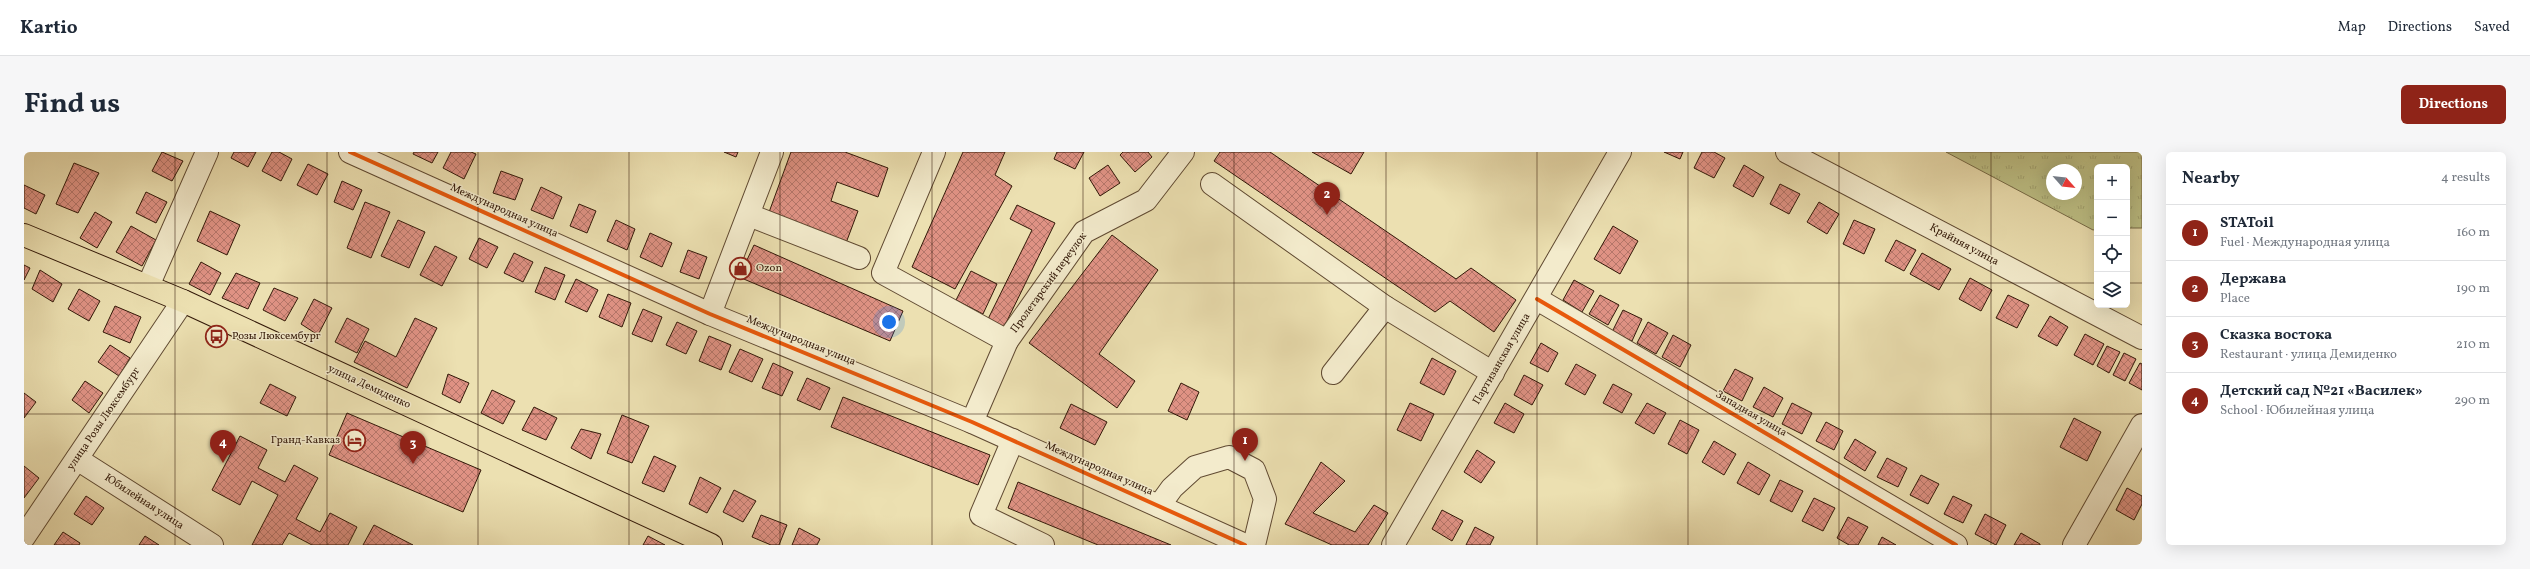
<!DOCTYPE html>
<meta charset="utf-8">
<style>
:root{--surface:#fff;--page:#f6f6f7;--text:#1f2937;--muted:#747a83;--line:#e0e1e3;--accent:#8f2418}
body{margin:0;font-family:Vollkorn,serif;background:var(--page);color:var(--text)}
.controls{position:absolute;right:12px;top:12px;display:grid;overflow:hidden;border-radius:6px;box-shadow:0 4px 16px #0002}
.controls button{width:36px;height:36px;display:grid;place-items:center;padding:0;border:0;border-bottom:1px solid var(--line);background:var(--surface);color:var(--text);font:20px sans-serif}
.compass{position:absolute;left:2022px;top:12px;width:36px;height:36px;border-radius:50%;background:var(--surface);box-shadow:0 4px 16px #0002;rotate:117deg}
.you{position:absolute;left:865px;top:170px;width:14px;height:14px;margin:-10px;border:3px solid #fff;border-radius:50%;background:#1a73e8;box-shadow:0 0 0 6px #1a73e833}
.badge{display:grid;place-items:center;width:26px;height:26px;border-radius:50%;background:var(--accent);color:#fff;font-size:13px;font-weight:700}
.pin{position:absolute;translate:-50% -33px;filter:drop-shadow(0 1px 2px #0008)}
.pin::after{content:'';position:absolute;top:21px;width:14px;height:12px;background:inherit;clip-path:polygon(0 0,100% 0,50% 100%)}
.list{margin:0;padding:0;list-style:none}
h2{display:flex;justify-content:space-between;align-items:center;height:52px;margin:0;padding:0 16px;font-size:17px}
h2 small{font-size:13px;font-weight:400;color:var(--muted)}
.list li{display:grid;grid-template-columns:26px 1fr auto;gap:12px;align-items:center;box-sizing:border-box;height:56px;padding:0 16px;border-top:1px solid var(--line)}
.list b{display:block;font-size:15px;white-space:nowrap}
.list p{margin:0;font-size:13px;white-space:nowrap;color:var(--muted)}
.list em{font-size:13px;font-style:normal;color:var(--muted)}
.icon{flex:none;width:22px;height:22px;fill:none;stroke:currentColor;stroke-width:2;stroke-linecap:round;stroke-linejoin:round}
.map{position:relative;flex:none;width:2118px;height:393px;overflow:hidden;border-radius:6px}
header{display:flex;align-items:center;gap:24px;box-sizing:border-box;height:56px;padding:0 20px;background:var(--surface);border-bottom:1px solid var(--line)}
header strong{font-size:19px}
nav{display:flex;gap:22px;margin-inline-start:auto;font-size:14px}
.intro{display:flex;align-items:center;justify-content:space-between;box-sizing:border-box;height:96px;padding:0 24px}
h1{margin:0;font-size:28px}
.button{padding:10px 18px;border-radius:6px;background:var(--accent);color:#fff;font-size:14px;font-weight:700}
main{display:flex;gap:24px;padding:0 24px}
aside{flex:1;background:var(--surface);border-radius:6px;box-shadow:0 4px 16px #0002}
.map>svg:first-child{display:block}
.grass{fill:url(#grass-tufts);stroke:#786c48;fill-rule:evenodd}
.building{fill:url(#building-cross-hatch);stroke:#321808}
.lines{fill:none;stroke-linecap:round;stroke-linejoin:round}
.minor-casing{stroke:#604a32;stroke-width:24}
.major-casing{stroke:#321808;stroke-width:24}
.minor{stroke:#f3ebcc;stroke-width:22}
.major{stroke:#ece0b1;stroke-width:22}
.cycleway-casing{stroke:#f3ebcc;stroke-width:6}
.cycleway{stroke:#e8590c;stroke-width:4}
.grid{fill:none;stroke:#321808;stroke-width:1;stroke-opacity:0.55}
.labels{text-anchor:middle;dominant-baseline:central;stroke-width:3;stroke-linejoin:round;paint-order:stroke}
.street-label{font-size:11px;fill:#321808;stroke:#f3ebcc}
.poi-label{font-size:11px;fill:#321808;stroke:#f3ebcc;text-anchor:start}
</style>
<header>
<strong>Kartio</strong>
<nav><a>Map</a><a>Directions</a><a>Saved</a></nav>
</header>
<div class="intro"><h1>Find us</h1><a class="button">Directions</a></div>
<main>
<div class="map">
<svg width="2118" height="393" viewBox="0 0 2118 393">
<defs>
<pattern id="grass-tufts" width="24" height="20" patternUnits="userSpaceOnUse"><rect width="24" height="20" fill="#bec187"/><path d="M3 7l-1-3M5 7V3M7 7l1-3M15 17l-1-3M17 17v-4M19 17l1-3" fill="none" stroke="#a4a573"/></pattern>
<pattern id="building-cross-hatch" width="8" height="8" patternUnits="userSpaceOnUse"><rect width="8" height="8" fill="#df9284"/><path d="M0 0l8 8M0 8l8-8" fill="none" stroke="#b5766a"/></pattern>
</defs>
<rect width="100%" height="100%" fill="#ece0b1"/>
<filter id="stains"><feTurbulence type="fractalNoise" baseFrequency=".005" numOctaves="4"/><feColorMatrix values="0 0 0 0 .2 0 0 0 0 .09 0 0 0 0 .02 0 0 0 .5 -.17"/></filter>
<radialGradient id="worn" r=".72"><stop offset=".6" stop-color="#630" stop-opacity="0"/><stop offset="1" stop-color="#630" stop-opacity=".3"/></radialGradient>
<!-- grass -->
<path class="grass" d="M1922 0H2118V76H2103V15H2073V77L2069 78ZM2028 18H2052V42H2028Z"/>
<!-- building -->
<g class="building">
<path d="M138 0 159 9 148 29 128 19Z"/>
<path d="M210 0H232L224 15 207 6Z"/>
<path d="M248 0H255L268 7 257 29 238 19Z"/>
<path d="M390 0H414L408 11 389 2Z"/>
<path d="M427 0H447L452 2 440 27 419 16Z"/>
<path d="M700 0H714L712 5Z"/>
<path d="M767 0H821L864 16 854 45 813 30 807 49 834 59 822 91 744 63Z"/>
<path d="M939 0H981L971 23 988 34 931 137 888 115Z"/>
<path d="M1033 0H1060L1051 17 1030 7Z"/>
<path d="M1099 0H1124L1128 5 1111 20 1096 3Z"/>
<path d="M1196 0H1246L1432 127 1447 116 1492 148 1470 180 1426 149 1411 160 1190 9Z"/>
<path d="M1288 0H1340L1327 22Z"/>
<path d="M1640 0H1659L1656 7Z"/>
<path d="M1678 0H1690L1701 6 1690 26 1670 16Z"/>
<path d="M50 11 75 21 54 61 32 52Z"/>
<path d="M284 12 304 22 293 43 273 33Z"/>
<path d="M1084 13 1096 31 1076 44 1065 26Z"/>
<path d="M1720 13 1740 25 1729 45 1709 34Z"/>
<path d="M477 19 499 27 491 48 469 41Z"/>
<path d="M318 29 338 38 329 58 310 50Z"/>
<path d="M1756 32 1776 42 1765 62 1746 52Z"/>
<path d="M0 33 21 43 12 62 0 56Z"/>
<path d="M517 35 538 45 529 67 507 58Z"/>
<path d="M122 40 143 50 132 71 112 61Z"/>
<path d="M341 50 366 60 347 106 323 96Z"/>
<path d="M1795 50 1815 62 1803 82 1783 70Z"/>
<path d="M555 52 572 59 563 81 546 74Z"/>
<path d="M993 53 1031 71 980 175 964 167 1008 78 986 67Z"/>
<path d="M186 59 216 73 203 103 173 89Z"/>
<path d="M71 60 88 70 73 96 56 86Z"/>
<path d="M374 68 401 80 385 116 357 104Z"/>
<path d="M592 68 611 77 603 98 583 89Z"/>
<path d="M1830 68 1851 77 1840 102 1819 92Z"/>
<path d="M107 74 132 88 118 114 92 100Z"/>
<path d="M1589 74 1614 89 1596 122 1570 107Z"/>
<path d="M626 81 648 91 638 115 616 105Z"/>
<path d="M1088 83 1134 118 1075 202 1111 229 1093 256 1005 191Z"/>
<path d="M455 86 474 95 463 116 445 107Z"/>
<path d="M1872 88 1892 98 1880 119 1861 109Z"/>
<path d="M730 93 879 159 866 189 715 125Z"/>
<path d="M411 94 433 105 418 134 396 123Z"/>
<path d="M664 98 683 105 675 127 656 120Z"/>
<path d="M490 101 509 110 499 130 480 121Z"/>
<path d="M1898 101 1927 117 1915 138 1886 122Z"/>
<path d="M177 110 197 121 186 143 165 132Z"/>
<path d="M0 113 6 116 0 128Z"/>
<path d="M521 115 541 123 531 148 511 140Z"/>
<path d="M16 118 38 132 29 150 8 137Z"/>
<path d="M947 119 973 132 959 162 932 148Z"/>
<path d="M212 121 236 131 224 157 198 146Z"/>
<path d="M1946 126 1968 138 1957 159 1935 147Z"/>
<path d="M552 127 574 138 563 160 541 150Z"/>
<path d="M1550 128 1570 139 1558 160 1539 148Z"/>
<path d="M250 136 274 146 261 169 239 158Z"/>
<path d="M55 137 76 149 65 169 44 157Z"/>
<path d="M584 142 607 151 598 175 575 165Z"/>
<path d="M1576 143 1595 153 1584 173 1565 162Z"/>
<path d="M1984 143 2005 153 1993 176 1972 166Z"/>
<path d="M290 147 308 156 294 183 277 172Z"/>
<path d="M91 154 117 165 106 191 79 180Z"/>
<path d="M619 157 638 165 628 190 608 182Z"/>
<path d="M1599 158 1618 167 1608 189 1588 180Z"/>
<path d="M2026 164 2044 175 2033 194 2014 184Z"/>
<path d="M323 166 345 177 333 201 311 190Z"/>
<path d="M391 166 413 176 383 236 330 210 341 189 372 205Z"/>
<path d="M653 170 673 179 662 202 642 193Z"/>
<path d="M1624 170 1644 181 1632 202 1613 191Z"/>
<path d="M2061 182 2080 192 2069 213 2050 203Z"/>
<path d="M1649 183 1667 193 1656 215 1638 205Z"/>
<path d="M685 184 707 193 697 218 675 209Z"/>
<path d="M1517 191 1534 201 1524 220 1506 211Z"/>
<path d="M86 193 106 206 95 224 74 210Z"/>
<path d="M2083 194 2096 200 2085 221 2073 214Z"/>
<path d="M716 197 739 207 728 230 705 220Z"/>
<path d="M2100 201 2112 207 2101 229 2089 223Z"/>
<path d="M1408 206 1432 219 1420 243 1396 231Z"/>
<path d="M749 211 769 220 758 244 738 236Z"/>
<path d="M2116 211 2118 212V238L2105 231Z"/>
<path d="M1552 212 1572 223 1561 243 1541 232Z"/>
<path d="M1711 217 1729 226 1718 249 1699 239Z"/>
<path d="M424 222 445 231 436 251 418 242Z"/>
<path d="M1500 223 1519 233 1508 253 1490 243Z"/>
<path d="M783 226 806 236 796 258 773 248Z"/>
<path d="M61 229 79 241 65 261 48 248Z"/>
<path d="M1157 231 1175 240 1163 268 1144 259Z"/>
<path d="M246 232 272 245 263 264 236 251Z"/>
<path d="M1589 232 1608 242 1598 261 1579 251Z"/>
<path d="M1740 235 1759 246 1749 265 1729 255Z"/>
<path d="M468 238 491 249 479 272 457 261Z"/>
<path d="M0 241 12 250 0 266Z"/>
<path d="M819 245 966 303 954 333 807 275Z"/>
<path d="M1386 251 1410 262 1397 289 1373 278Z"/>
<path d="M1481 251 1500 262 1490 281 1470 271Z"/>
<path d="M1623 251 1642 261 1630 282 1611 271Z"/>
<path d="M1768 251 1788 261 1778 282 1758 272Z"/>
<path d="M1047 252 1083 270 1071 293 1036 276Z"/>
<path d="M510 255 533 266 522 288 498 278Z"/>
<path d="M323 261 457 318 439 360 305 303Z"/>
<path d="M598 263 625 274 608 311 583 301Z"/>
<path d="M2050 266 2077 280 2063 309 2036 295Z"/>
<path d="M1656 268 1675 278 1663 302 1644 292Z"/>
<path d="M1802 270 1819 279 1810 298 1792 289Z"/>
<path d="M557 277 577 282 567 307 547 296Z"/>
<path d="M216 284 243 298 234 316 261 330 270 313 294 326 272 367 296 380 306 361 333 375 324 393H288L265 381 258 393H228L254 343 228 329 216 353 188 338Z"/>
<path d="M1831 287 1852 300 1841 319 1820 306Z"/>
<path d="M1690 289 1712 302 1700 323 1678 310Z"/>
<path d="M1453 298 1471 310 1457 331 1440 320Z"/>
<path d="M630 304 652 314 640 340 618 331Z"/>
<path d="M1863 306 1883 316 1874 335 1853 325Z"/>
<path d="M1297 310 1321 329 1289 361 1331 380 1350 353 1364 361 1344 393H1308L1261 372Z"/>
<path d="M1724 310 1746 323 1735 343 1713 331Z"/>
<path d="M0 314 15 326 0 346Z"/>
<path d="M1897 323 1915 332 1904 352 1886 343Z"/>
<path d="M676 325 697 336 683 361 665 352Z"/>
<path d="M1756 328 1779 339 1768 360 1746 349Z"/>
<path d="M994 330 1147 393H1074L984 356Z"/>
<path d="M2103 336 2118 344V352L2110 368 2092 358Z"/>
<path d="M710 338 732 349 719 370 699 360Z"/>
<path d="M62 344 80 356 68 373 50 362Z"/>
<path d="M1929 344 1948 353 1939 371 1920 362Z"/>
<path d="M1790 346 1811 356 1799 379 1778 369Z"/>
<path d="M1418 358 1439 369 1428 389 1408 377Z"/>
<path d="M1961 362 1982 373 1972 393 1951 382Z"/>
<path d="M737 363 763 373 755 393H747L728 385Z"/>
<path d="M1824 365 1844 375 1834 393H1825L1813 386Z"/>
<path d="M350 373 389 393H339Z"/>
<path d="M1451 375 1470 385 1466 393H1442Z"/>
<path d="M775 376 796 387 793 393H768Z"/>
<path d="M39 380 56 391 55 393H30Z"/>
<path d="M1997 381 2016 392V393H1990Z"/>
<path d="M121 384 135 393H115Z"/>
<path d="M624 384 641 393H619Z"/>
<path d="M1858 385 1872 393H1854Z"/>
</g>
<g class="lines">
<defs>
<g id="minor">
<path d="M326 0 686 162 948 270 1221 393"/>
<path d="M910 0 859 121 983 189 948 270"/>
<path d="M1763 0 2118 186"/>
<path d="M1188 32 1361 155 1469 221"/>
<path d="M725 63 835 106"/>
<path d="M124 134 183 0"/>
<path d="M1513 147 1932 393"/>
<path d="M686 162 748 0"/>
<path d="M983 189 1060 80 1122 48 1159 0"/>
<path d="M1309 221 1361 155"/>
<path d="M989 288 957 363 1019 393"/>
<path d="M53 307 188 393"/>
<path d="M1135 354 1148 336 1171 315 1205 305 1230 318 1241 347 1230 393"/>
<path d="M0 385 159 149"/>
<path d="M1369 393 1596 0"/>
<path d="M2050 393 2118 273"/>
</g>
<path id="major" d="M0 83 159 149 687 393"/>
</defs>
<!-- minor casing -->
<use href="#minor" class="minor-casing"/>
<!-- major casing -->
<use href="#major" class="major-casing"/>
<!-- minor -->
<use href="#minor" class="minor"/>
<!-- major -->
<use href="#major" class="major"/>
<defs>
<g id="cycleway">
<path d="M326 0 686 162 948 270 1221 393"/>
<path d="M1513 147 1932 393"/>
</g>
</defs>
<!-- cycleway casing -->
<use href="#cycleway" class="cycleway-casing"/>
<!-- cycleway -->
<use href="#cycleway" class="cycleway"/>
</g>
<!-- grid -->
<path class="grid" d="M151 0V393M303 0V393M454 0V393M605 0V393M756 0V393M908 0V393M1059 0V393M1210 0V393M1362 0V393M1513 0V393M1664 0V393M1815 0V393M1967 0V393M0 131H2073M2103 131H2118M0 262H2118"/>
<!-- icons -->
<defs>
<symbol id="shop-ring" viewBox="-11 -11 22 22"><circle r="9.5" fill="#f3ebcc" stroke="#8f2418" stroke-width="1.5"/><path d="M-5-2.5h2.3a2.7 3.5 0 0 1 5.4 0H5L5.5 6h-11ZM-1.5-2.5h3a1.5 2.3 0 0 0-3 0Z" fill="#8f2418"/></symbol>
<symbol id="bus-ring" viewBox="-11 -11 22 22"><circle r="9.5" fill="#f3ebcc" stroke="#8f2418" stroke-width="1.5"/><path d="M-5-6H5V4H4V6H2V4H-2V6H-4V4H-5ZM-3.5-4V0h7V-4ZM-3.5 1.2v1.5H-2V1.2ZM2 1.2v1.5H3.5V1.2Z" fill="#8f2418"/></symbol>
<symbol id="hotel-ring" viewBox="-11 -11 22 22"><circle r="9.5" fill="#f3ebcc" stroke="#8f2418" stroke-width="1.5"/><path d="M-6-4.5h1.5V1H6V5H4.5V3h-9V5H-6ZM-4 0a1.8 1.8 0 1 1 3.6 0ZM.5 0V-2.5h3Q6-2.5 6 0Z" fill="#8f2418"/></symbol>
</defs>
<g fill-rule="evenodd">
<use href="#shop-ring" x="704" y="104" width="25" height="25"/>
<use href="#bus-ring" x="180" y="172" width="25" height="25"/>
<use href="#hotel-ring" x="318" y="276" width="25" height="25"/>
</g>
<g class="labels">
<!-- street labels -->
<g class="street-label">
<text transform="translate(480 59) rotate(24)">Международная улица</text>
<text transform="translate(1940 93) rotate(28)">Крайняя улица</text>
<text transform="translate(1025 131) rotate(-54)">Пролетарский переулок</text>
<text transform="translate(777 189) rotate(22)">Международная улица</text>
<text transform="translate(1478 207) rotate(-60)">Партизанская улица</text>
<text transform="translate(345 235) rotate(25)">улица Демиденко</text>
<text transform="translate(1727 262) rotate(30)">Западная улица</text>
<text transform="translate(80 267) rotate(-56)">улица Розы Люксембург</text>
<text transform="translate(1075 317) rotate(24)">Международная улица</text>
<text transform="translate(120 350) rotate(33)">Юбилейная улица</text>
</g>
<!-- poi labels -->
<g class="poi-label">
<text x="732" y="116">Ozon</text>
<text x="208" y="184">Розы Люксембург</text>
<text x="316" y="288" text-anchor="end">Гранд-Кавказ</text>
</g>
</g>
<rect width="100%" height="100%" filter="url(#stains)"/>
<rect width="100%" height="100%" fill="url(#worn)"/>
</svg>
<div class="controls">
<button>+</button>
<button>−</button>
<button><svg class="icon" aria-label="locate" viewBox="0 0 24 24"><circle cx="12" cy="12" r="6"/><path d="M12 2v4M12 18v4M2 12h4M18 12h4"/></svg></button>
<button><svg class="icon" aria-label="layers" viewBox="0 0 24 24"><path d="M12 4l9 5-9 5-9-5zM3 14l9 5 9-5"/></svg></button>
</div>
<svg class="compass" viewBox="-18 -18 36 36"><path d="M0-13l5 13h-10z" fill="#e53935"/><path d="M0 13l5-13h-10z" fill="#747a83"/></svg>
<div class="you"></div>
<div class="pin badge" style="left:1221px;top:309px">1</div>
<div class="pin badge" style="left:1303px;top:63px">2</div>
<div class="pin badge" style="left:389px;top:312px">3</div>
<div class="pin badge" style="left:199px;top:311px">4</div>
</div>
<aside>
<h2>Nearby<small>4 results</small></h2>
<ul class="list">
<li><span class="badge">1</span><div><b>STAToil</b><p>Fuel · Международная улица</p></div><em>160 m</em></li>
<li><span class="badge">2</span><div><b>Держава</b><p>Place</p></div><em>190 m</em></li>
<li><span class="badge">3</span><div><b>Сказка востока</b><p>Restaurant · улица Демиденко</p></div><em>210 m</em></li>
<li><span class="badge">4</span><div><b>Детский сад №21 «Василек»</b><p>School · Юбилейная улица</p></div><em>290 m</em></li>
</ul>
</aside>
</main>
